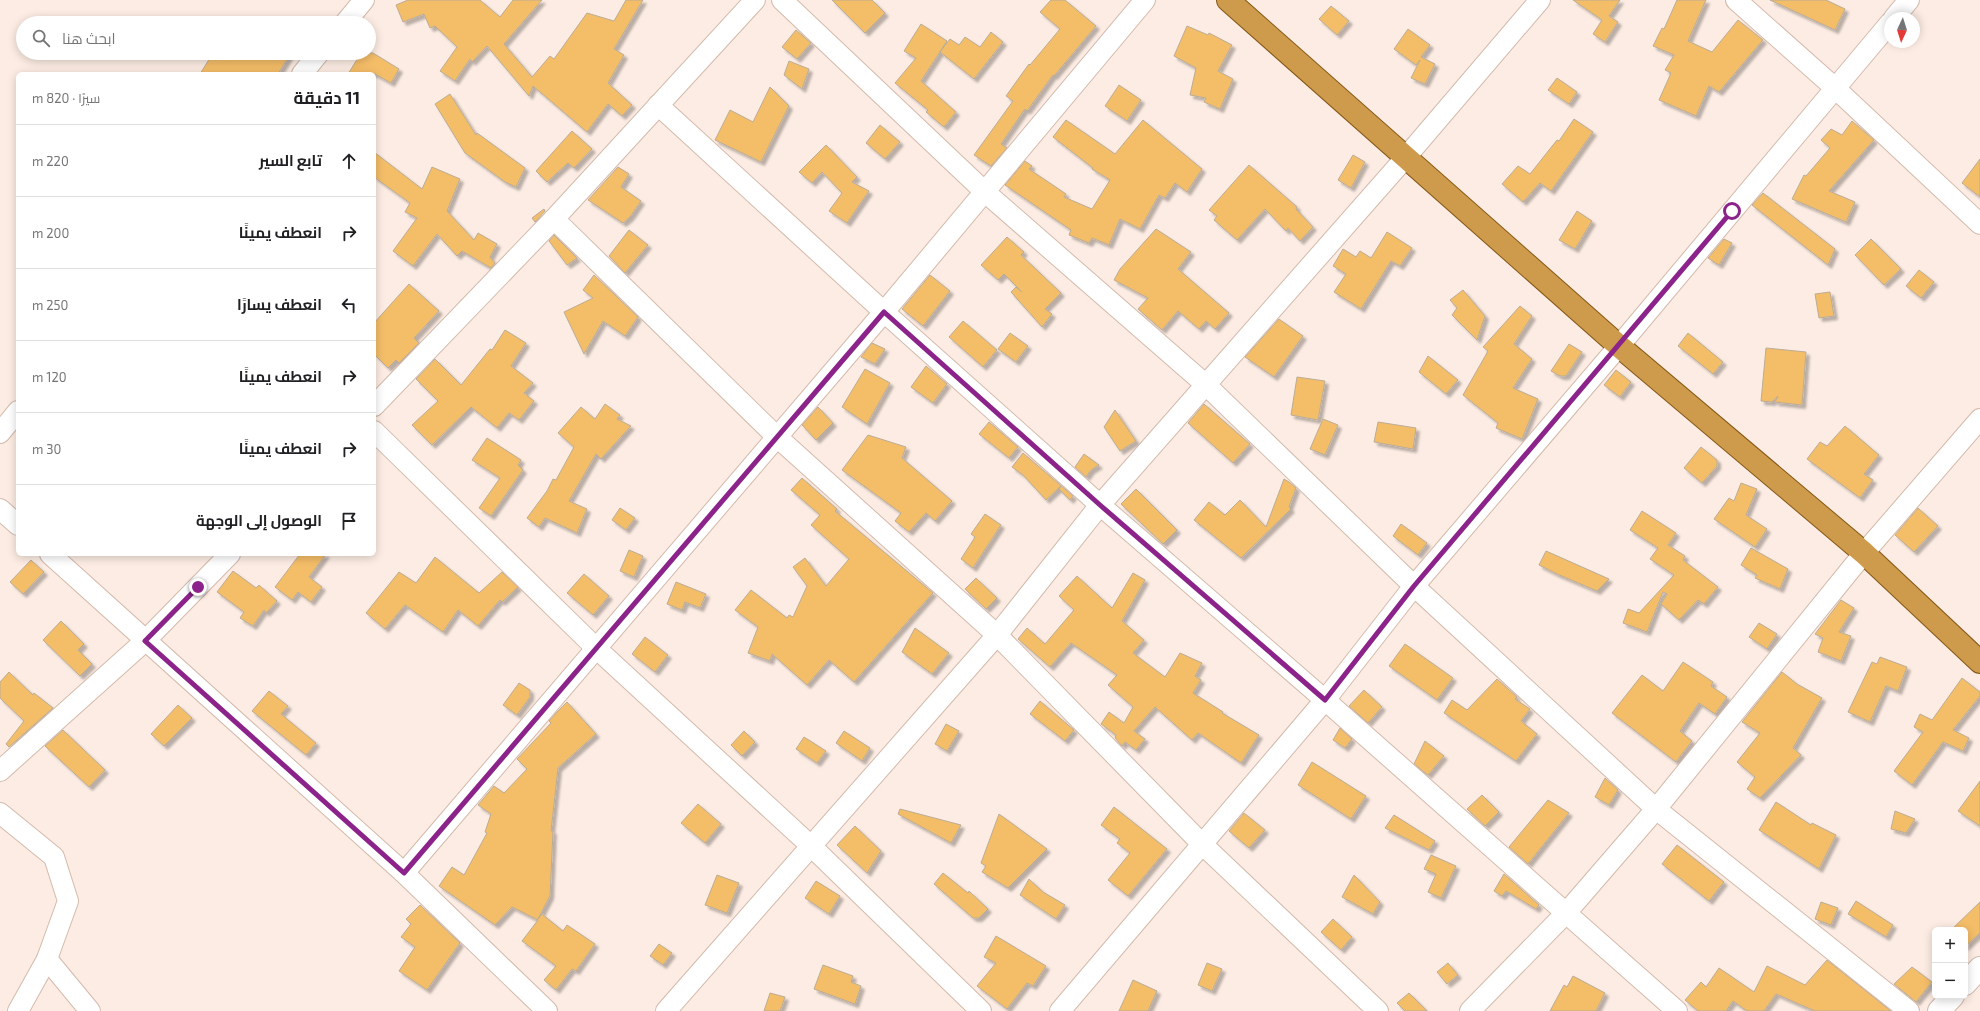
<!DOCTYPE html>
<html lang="ar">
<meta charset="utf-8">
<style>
:root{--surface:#fff;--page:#f2f2f2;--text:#202124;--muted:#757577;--line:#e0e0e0}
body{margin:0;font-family:"Exo 2",Cairo,sans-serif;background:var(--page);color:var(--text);direction:rtl}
.controls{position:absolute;right:12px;bottom:12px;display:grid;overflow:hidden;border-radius:6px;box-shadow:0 2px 10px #0003}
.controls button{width:36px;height:36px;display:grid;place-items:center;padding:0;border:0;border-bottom:1px solid var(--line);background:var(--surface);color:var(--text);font:20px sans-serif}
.compass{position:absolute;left:1884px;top:12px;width:36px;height:36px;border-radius:50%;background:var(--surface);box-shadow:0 2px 10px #0003;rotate:184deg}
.stop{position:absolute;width:12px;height:12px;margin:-9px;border:3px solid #8b238a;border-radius:50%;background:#fff}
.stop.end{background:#8b238a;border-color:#fff;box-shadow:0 1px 4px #0008}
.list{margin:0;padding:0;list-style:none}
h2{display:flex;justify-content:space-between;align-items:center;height:52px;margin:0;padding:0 16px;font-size:17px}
h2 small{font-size:13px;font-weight:400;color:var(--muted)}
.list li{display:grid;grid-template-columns:26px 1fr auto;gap:12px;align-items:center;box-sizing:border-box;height:72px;padding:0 16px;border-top:1px solid var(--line)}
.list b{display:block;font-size:15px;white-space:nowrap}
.list em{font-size:13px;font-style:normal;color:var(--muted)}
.icon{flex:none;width:22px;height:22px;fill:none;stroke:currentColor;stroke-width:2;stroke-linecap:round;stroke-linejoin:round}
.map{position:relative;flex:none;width:1980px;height:1011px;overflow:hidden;direction:ltr}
.search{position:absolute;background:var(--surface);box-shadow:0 2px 10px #0003;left:16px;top:16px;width:360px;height:44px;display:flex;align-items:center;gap:10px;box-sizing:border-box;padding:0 14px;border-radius:22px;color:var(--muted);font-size:15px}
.panel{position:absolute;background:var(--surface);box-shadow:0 2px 10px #0003;left:16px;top:72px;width:360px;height:484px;border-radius:6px;direction:rtl}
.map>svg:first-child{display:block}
.building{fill:#f4bd68;stroke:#bbac95;filter:url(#shadow)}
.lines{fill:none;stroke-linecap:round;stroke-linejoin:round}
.minor-casing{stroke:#d4baab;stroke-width:22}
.tertiary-casing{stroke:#d4baab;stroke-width:24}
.trunk-casing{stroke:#845715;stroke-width:24}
.minor{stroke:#fff;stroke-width:20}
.tertiary{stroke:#fff;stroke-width:22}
.trunk{stroke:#ce9a4b;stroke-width:22}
.route{stroke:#8b238a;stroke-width:5}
</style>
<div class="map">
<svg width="1980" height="1011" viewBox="0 0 1980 1011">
<defs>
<filter id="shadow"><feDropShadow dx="3.5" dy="3.5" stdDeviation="1" flood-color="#0004"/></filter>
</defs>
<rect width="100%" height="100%" fill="#fcece3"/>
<!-- building -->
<g class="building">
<path d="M408 0H480L500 17 513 0H542L504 44 532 77 550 56 554 59 587 13 614 21 626 0H643L614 49 624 55 608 83 632 105 622 116 608 104 587 132 533 86 529 96 487 46 472 62 470 59 455 81 440 71 457 47 435 26 430 28 424 14 403 22 396 5Z"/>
<path d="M832 0H872L885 13 865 33Z"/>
<path d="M1051 0H1065L1096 26 1054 76 1053 75 1027 111 1025 109 1001 144 1007 148 991 166 974 155 1013 101 1006 96 1029 64 1030 65 1060 29 1040 12Z"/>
<path d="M1573 0H1620L1609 16 1618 22 1605 42 1593 34 1602 20Z"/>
<path d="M1677 0H1706L1688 41 1712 52 1738 20 1763 40 1719 92 1709 86 1696 116 1659 100 1671 73 1665 70 1674 55 1653 46 1662 28 1664 29Z"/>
<path d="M1770 0H1826L1845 9 1835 30Z"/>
<path d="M1331 6 1349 21 1337 35 1319 19Z"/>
<path d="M921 24 947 41 921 81 956 112 944 127 926 112 928 110 895 83 916 58 904 51Z"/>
<path d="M1187 26 1208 35 1209 33 1232 45 1218 71 1233 79 1220 109 1204 102 1206 98 1190 95 1196 68 1174 56Z"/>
<path d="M1408 29 1430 45 1421 57 1435 64 1425 84 1411 78 1420 60 1416 65 1394 49Z"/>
<path d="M796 30 811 43 797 59 782 47Z"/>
<path d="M991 32 1003 42 974 79 940 52 950 39 959 45 965 37 980 47Z"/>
<path d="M213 53H291L278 74H200Z"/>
<path d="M361 53H373L399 69 391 83 375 74H348Z"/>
<path d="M789 61 809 69 802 89 784 75Z"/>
<path d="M1557 78 1577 92 1569 104 1548 90Z"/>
<path d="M1119 85 1141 100 1127 121 1105 106Z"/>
<path d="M770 87 789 106 761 162 715 140 730 110 753 122Z"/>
<path d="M450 94 476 135 477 133 525 168 516 187 505 182 465 153 435 104Z"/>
<path d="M1574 119 1593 132 1551 191 1540 183 1523 202 1502 184 1518 166 1530 174 1557 140 1559 141Z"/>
<path d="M1066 120 1115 154 1143 120 1202 169 1187 192 1175 183 1165 198 1159 195 1140 229 1120 219 1109 245 1092 238 1089 243 1069 235 1071 230 1005 185 1025 161 1032 166 1029 169 1066 194 1064 197 1092 209 1110 180 1092 169 1093 168 1053 137Z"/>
<path d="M1852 121 1874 140 1829 191 1855 202 1846 222 1792 199 1804 175 1806 176 1830 148 1821 140 1831 129 1842 135Z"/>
<path d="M880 125 900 142 885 159 866 143Z"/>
<path d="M572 131 592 149 574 168 568 163 547 182 536 171Z"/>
<path d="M826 145 857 177 852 182 869 191 847 223 829 211 842 193 822 172 812 183 799 172Z"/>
<path d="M374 152 422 189 432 167 460 179 447 211 474 240 478 233 497 244 490 257 495 263 491 268 462 251 457 256 437 234 413 266 393 251 417 218 405 212 410 203 374 177Z"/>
<path d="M1353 155 1365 162 1351 188 1338 180Z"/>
<path d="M1980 159V197L1962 183Z"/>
<path d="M1249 165 1297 207 1296 209 1313 227 1300 241 1288 228 1286 231 1265 209 1237 240 1214 220 1217 216 1209 210Z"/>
<path d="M618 167 629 174 621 187 641 201 630 217 623 223 588 200Z"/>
<path d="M1763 193 1835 249 1828 265 1752 205Z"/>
<path d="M544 209 545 211 535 222 532 218Z"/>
<path d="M1577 211 1592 221 1575 249 1559 240Z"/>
<path d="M1156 229 1191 252 1178 269 1229 313 1215 329 1206 321 1199 329 1178 311 1162 330 1138 309 1148 298 1114 280 1120 269Z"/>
<path d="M629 230 648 245 625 273 609 256Z"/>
<path d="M1387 232 1412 248 1400 266 1391 261 1361 309 1334 292 1346 274 1333 266 1343 249 1356 257 1360 251 1371 258Z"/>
<path d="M554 235 577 258 567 265 549 241Z"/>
<path d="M1007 237 1024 252 1021 255 1061 293 1045 309 1052 314 1042 327 1011 292 1016 287 1022 292 1004 274 998 280 981 265Z"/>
<path d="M1724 239 1732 243 1719 265 1708 258Z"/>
<path d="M1871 239 1901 269 1884 285 1855 255Z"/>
<path d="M1919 270 1934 282 1921 298 1906 286Z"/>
<path d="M594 275 638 317 625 336 603 321 584 354 564 312 593 298 583 290Z"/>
<path d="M930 275 950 291 923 326 902 309Z"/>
<path d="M409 284 439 311 414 338 419 343 399 363 396 360 388 368 374 354V323Z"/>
<path d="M1463 290 1485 316 1477 340 1452 315 1457 308 1450 300Z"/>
<path d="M1830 292 1834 316 1819 318 1815 294Z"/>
<path d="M1520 306 1532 316 1514 344 1532 359 1513 388 1538 399 1522 439 1496 428 1498 423 1463 395 1488 351 1483 347Z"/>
<path d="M1279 319 1303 336 1274 377 1245 357Z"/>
<path d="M963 321 997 350 983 367 949 337Z"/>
<path d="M505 330 526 343 511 366 533 383 524 393 534 401 519 420 509 413 497 428 471 407 432 445 412 425 438 401 416 379 435 359 461 385 490 349 492 350Z"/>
<path d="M1010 333 1028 346 1016 362 998 349Z"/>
<path d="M1688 333 1723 362 1713 374 1678 346Z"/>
<path d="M872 343 885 349 875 364 861 357Z"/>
<path d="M1569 344 1582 352 1566 376H1560L1551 371Z"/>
<path d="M1766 348 1806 352 1802 405 1775 402 1778 396 1772 402 1761 401Z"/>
<path d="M1428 356 1458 380 1446 394 1419 372Z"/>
<path d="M926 366 947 384 933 403 911 387Z"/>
<path d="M865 369 890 383 867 424 842 407Z"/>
<path d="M1616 370 1631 382 1620 397 1604 385Z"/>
<path d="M1297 377 1325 381 1318 420 1291 415Z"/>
<path d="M605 404 620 415 617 419 631 426 601 459 596 454 569 501 587 509 577 533 545 518 539 527 527 518 547 491 553 479 556 480 574 447 558 433 581 407 595 419Z"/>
<path d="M1204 404 1250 444 1233 463 1188 423Z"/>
<path d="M818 407 833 423 816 440 802 425Z"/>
<path d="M1115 410 1136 441 1120 451 1104 427Z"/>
<path d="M1323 419 1338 425 1325 455 1310 449Z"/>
<path d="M989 422 1018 447 1009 458 979 434Z"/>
<path d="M1378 422 1416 428 1413 449 1374 442Z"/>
<path d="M1845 426 1879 455 1864 474 1873 480 1860 498 1807 459 1820 442 1827 446Z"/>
<path d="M868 435 906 447 902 458 952 501 935 521 926 513 909 532 895 521 901 513 842 470Z"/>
<path d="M487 438 521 460 518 465 523 470 491 516 479 508 500 478 472 460Z"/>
<path d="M1701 447 1717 460V466L1702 483 1684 468Z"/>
<path d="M1023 453 1073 496 1070 500 1059 489 1061 486 1046 500 1023 475 1012 467Z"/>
<path d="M1084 454 1099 465 1091 470 1086 477 1075 467Z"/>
<path d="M802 478 837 509 835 511 933 593 854 682 829 660 807 685 772 654 770 661 748 653 758 627 735 610 751 590 787 618 789 615 793 617 807 586 793 567 805 558 826 586 849 559 811 525 820 515 791 490Z"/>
<path d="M1284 479 1289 482 1296 488 1289 507 1291 509 1241 558 1194 520 1209 502 1225 515 1240 500 1266 527Z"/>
<path d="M1741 483 1757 489 1746 515 1767 529 1755 547 1714 519 1729 498 1734 501Z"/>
<path d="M1136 489 1177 530 1163 544 1121 504Z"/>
<path d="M620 508 635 518 626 530 612 520Z"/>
<path d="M1918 508 1938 526 1914 552 1895 535Z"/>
<path d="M1642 511 1676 533 1668 545 1685 556 1683 560 1718 587 1704 604 1698 600 1679 620 1661 604 1667 594 1663 592 1647 632 1623 623 1628 609 1639 613 1674 575 1650 559 1658 548 1630 530Z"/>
<path d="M985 514 1001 525 973 568 961 559 975 537 971 534Z"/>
<path d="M1401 524 1427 543 1418 555 1393 536Z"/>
<path d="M1751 548 1788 569 1780 589 1755 578 1757 575 1741 565Z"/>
<path d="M629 550 643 556 634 577 620 571Z"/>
<path d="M1546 551 1609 579 1597 591 1557 574 1539 565Z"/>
<path d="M300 554H326L309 577 322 587 311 602 298 592 292 600 275 587Z"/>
<path d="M435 557 479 593 502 572 518 587 502 602 500 600 478 626 458 610 443 632 405 605 385 629 366 613 399 572 416 583Z"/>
<path d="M31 560 44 572 23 594 10 582Z"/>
<path d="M233 571 256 588 259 585 277 601 266 613 264 610 253 626 240 618 244 612 217 592Z"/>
<path d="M1133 573 1145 580 1122 621 1144 640 1133 653 1165 677 1180 653 1202 663 1195 676 1201 680 1193 693 1223 712 1222 713 1259 735 1241 763 1198 733 1192 740 1155 707 1134 731 1145 739 1136 750 1125 742 1122 746 1115 738 1116 735 1101 724 1109 712 1124 723 1133 707 1108 685 1117 675 1071 643 1050 667 1018 639 1027 628 1045 644 1074 610 1059 596 1077 576 1112 608Z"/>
<path d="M584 574 609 596 593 615 567 593Z"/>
<path d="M976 578 997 598 986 609 965 589Z"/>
<path d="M676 582 706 594 700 608 685 602 682 610 667 604Z"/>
<path d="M1841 600 1854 608 1839 632 1851 636 1841 661 1818 652 1823 638 1815 634Z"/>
<path d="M61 621 84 644 78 650 92 664 80 676 43 640Z"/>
<path d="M1759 623 1777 634 1767 649 1749 637Z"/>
<path d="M915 628 949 653 932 674 902 652Z"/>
<path d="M645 637 668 655 655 672 632 654Z"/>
<path d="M1405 644 1453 678 1437 700 1389 666Z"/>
<path d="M1880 657 1907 667 1898 691 1886 686 1870 722 1848 712 1872 662 1877 664Z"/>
<path d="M1683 662 1713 682 1711 686 1727 697 1715 714 1699 703 1680 731 1692 741 1676 762 1612 713 1642 675 1663 691Z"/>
<path d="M9 672 33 695 34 693 53 708 9 747 6 744 24 721 0 698V682Z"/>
<path d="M1782 672 1797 684 1822 698 1793 748 1801 755 1760 798 1747 789 1755 777 1737 762 1760 733 1742 722Z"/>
<path d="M1962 678 1980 692V696L1953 730 1969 738 1963 751 1943 742 1912 785 1894 771 1923 732 1914 727 1920 714 1932 720Z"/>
<path d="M1497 679 1517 697 1515 699 1530 709 1521 721 1537 734 1516 761 1444 713 1452 700 1467 710Z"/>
<path d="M519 683 530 690V697L517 715 503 705Z"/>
<path d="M1364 690 1382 707 1368 723 1349 706Z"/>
<path d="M269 691 288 706 281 714 316 743 306 755 252 711Z"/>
<path d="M1040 701 1074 730 1065 741 1030 714Z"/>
<path d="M567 702 596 734 558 768 551 831H553L550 896 538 919 542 914 563 931 567 925 595 944 576 971 572 969 556 990 544 980 556 966 522 941 538 920 512 907 495 925 439 886 452 867 464 875 487 833 485 832 491 814 478 805 494 786 504 793 527 769 517 759 551 723 549 721 558 711Z"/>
<path d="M178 705 192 718 164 746 151 734Z"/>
<path d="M946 724 959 731 947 751 935 744Z"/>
<path d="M1340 728 1352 739 1345 748 1333 740Z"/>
<path d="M63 730 105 770 89 787 45 746Z"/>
<path d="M744 731 755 742 742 756 731 745Z"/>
<path d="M844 731 870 748 862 761 836 743Z"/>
<path d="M804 737 826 751 817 763 796 749Z"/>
<path d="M1425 741 1444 756 1428 775 1414 764Z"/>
<path d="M1312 762 1366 796 1351 819 1298 785Z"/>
<path d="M1605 778 1618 790 1609 805 1595 797Z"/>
<path d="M1980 781V826L1958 811Z"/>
<path d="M1482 795 1499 812 1485 826 1467 809Z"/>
<path d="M1548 800 1569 813 1528 864 1509 847Z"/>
<path d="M1776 802 1811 825 1812 823 1836 835 1819 869 1759 830Z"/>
<path d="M698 804 721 824 705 843 681 823Z"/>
<path d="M1114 807 1167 849 1128 896 1108 880 1130 853 1117 843 1120 839 1101 825Z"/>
<path d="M900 809 961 825 951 843 898 814Z"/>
<path d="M1895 811 1915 819 1906 833 1891 829Z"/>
<path d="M1244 813 1265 830 1249 848 1229 831Z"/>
<path d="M999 814 1047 849 1008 888 982 872 986 866 981 863Z"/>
<path d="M1394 815 1435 841 1429 850 1385 828Z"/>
<path d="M855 826 881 851 867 873 837 845Z"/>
<path d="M1677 845 1724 882 1709 901 1662 864Z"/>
<path d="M1431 855 1456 866 1441 898 1428 892 1436 874 1424 869Z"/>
<path d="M943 873 968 893 969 891 988 909 979 918H973L934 884Z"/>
<path d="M1504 874 1539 905 1536 909 1506 891 1502 896 1494 891Z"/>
<path d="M717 875 739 883 727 913 705 905Z"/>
<path d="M1354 875 1380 902 1373 914 1342 897Z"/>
<path d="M1029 879 1043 892 1065 905 1056 919 1020 895Z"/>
<path d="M816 881 840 896 829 914 805 898Z"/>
<path d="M1856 901 1893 925 1886 937 1848 914Z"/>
<path d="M1821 902 1838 908 1831 925 1815 919Z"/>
<path d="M1980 902V933L1965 947V930H1951Z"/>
<path d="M420 905 460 943 427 990 399 971 415 947 401 937 411 924 406 919Z"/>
<path d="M1333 919 1352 937 1341 950 1321 932Z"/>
<path d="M996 936 1046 966 1033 986 1027 983 1007 1009 977 986 996 963 984 957Z"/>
<path d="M659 944 672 953 663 965 650 956Z"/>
<path d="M1827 960 1891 1011H1815L1776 994 1764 1011H1747L1733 1001 1726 1011H1698L1685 1000 1701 982 1706 987 1719 968 1754 992 1767 966 1805 985Z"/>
<path d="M1207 963 1222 969 1212 991 1198 985Z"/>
<path d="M1448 963 1458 975 1447 984 1437 972Z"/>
<path d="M823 965 853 976 851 982 861 986 855 1004 814 989Z"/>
<path d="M1912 967 1932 982 1916 1002 1894 984Z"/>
<path d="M1573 976 1605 993 1596 1011H1550L1564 985 1567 987Z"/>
<path d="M1133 980 1157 991 1148 1011H1119Z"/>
<path d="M770 993 785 997 780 1011H764Z"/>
<path d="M1409 993 1427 1011H1405L1397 1003Z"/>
</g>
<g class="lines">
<defs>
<g id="minor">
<path d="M782 0 985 192 1205 384 1414 586 1656 809 1909 1011"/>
<path d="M1736 0 1835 88 1980 224"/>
<path d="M1894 18 1909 0"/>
<path d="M345 23 364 0"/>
<path d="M302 74 319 53"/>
<path d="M658 105 884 312 1100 505 1325 700 1677 1011"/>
<path d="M554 219 776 436 997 635 1202 844 1378 1011"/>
<path d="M374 406 554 219 755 0"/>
<path d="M374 431 597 649 811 846 981 1011"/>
<path d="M0 433 18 411"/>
<path d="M0 509 18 525"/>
<path d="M50 554 404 873 547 1011"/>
<path d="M0 771 145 641 230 554"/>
<path d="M0 813 54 857 68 901 47 959 18 1011"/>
<path d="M404 873 884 312 1145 0"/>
<path d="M47 959 90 1011"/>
<path d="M666 1011 997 635 1100 505 1406 157 1540 0"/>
<path d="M1060 1011 1325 700 1414 586 1619 346 1890 23"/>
<path d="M1470 1011 1566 913 1656 809 1864 553 1980 419"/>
</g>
<g id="tertiary">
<path d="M1965 984 1980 968"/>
<path d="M1939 1011 1953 996"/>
</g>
<path id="trunk" d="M1228 0 1619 346 1864 553 1980 662"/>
</defs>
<!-- minor casing -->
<use href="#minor" class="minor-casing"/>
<!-- tertiary casing -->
<use href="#tertiary" class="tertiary-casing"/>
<!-- trunk casing -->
<use href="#trunk" class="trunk-casing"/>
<!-- minor -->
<use href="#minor" class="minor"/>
<!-- tertiary -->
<use href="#tertiary" class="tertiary"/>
<!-- trunk -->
<use href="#trunk" class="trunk"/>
</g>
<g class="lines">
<!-- route -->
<path class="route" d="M198 587 145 641 404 873 884 312 1100 505 1325 700 1414 586 1732 211"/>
</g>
</svg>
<div class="controls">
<button>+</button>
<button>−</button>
</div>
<svg class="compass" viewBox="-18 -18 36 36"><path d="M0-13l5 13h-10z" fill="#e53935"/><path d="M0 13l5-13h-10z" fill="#757577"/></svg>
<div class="stop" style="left:1732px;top:211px"></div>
<div class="stop end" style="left:198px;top:587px"></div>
<div class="search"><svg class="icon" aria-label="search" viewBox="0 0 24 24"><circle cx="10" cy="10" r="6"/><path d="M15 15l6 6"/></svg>ابحث هنا</div>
<section class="panel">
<h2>11 دقيقة<small>سيرًا · 820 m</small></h2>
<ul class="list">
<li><svg class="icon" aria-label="ahead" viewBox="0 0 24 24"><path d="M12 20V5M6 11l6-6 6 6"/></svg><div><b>تابع السير</b></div><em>220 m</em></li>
<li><svg class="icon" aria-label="right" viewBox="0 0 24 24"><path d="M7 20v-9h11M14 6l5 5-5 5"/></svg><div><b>انعطف يمينًا</b></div><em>200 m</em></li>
<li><svg class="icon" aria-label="left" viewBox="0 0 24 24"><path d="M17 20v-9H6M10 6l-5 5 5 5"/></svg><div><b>انعطف يسارًا</b></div><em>250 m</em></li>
<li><svg class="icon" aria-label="right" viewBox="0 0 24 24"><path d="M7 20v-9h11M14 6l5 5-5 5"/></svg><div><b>انعطف يمينًا</b></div><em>120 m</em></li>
<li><svg class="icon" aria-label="right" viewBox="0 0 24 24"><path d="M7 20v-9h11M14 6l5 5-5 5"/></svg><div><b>انعطف يمينًا</b></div><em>30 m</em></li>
<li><svg class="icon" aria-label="arrive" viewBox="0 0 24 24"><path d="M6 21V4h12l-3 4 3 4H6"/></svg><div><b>الوصول إلى الوجهة</b></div></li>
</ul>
</section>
</div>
